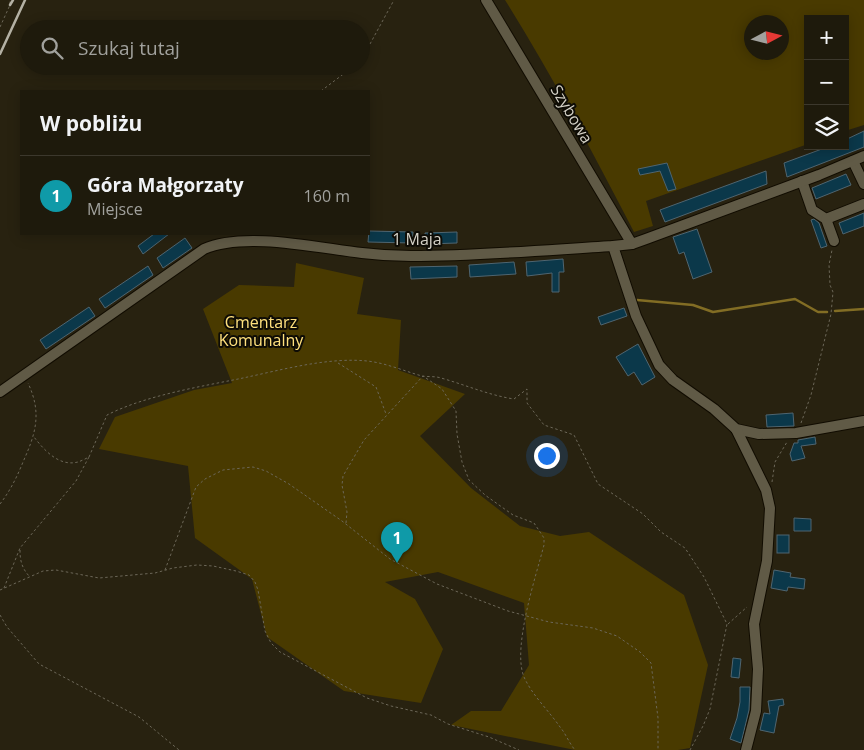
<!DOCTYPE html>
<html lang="pl">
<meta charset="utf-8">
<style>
:root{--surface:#1e1a0c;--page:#262315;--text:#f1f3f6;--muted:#a1a19d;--line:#3c382d;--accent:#66c4ef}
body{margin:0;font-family:"Open Sans",sans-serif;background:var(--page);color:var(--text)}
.controls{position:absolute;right:15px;top:15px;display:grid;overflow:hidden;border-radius:0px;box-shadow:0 2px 12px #0003}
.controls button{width:45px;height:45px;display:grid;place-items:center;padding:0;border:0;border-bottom:1px solid var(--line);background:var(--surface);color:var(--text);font:25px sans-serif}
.compass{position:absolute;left:744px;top:15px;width:45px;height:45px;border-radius:50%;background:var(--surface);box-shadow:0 2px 12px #0003;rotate:83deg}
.you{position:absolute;left:546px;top:455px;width:18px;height:18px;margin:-12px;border:4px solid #fff;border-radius:50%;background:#1a73e8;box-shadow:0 0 0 8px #1a73e833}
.badge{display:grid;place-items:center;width:32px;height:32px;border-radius:50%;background:var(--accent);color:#fff;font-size:16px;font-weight:700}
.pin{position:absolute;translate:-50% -41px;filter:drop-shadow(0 1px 2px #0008)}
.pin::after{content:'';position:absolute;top:26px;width:18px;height:15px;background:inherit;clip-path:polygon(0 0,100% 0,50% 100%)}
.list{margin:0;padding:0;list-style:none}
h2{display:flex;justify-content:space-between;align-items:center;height:65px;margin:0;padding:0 20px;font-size:21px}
h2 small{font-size:16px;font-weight:400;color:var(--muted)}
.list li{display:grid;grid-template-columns:32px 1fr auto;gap:15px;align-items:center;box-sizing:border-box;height:80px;padding:0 20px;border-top:1px solid var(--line)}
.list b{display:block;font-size:19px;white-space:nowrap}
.list p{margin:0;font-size:16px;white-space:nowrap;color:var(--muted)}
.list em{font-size:16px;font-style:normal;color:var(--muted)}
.icon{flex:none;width:28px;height:28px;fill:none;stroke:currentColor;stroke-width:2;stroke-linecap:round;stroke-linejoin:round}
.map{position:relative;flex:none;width:864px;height:750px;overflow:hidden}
.search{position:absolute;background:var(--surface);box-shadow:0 2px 12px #0003;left:20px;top:20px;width:350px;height:55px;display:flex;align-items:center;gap:12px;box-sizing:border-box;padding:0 18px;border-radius:28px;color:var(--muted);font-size:19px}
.panel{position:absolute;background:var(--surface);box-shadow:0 2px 12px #0003;left:20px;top:90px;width:350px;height:145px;border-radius:0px}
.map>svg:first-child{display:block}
.green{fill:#493a00;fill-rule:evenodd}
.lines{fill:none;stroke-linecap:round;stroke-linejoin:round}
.stream{stroke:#826d24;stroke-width:2.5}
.building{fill:#0b384a;stroke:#4f6570}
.minor-casing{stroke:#110c00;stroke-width:12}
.path{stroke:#6c6758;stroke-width:1;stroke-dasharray:2.5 2.5;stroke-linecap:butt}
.minor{stroke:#605a46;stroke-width:10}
.rail{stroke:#b4b1a4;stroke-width:2.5}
.labels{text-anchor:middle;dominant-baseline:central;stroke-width:4;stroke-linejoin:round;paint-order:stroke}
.street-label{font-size:16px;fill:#d4d1c6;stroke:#0e0c05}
.park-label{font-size:16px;fill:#ffe17d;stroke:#0e0c05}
</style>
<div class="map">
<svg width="864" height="750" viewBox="0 0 864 750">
<rect width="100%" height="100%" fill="#282210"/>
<!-- green -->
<g class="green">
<path d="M505 0H864V125L845 131V19H808V144L646 201 653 226 634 232C593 153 552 75 505 0ZM752 22H782V52H752Z"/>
<path d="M296 263 364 278 357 314 401 320 398 370 465 394 420 436 471 488 520 526 560 536 589 532 684 595 708 665 690 748 678 750H575L451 725 471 711H501L529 665 524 603 438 572 385 582 415 599 443 649 421 703 344 691 267 637 252 579 195 538 188 466 99 449 115 417 194 390 232 383 203 309 239 285 294 287Z"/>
</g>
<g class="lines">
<!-- stream -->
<g class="stream">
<path d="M637 300 693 305 713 312 795 299 818 312H827"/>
<path d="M835 311 864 309"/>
</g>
</g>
<!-- building -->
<g class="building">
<path d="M864 131V147L787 177 784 163 830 146H845V140Z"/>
<path d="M667 163 676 189 668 191 660 171 640 175 638 169Z"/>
<path d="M766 171 767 184 665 222 660 210Z"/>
<path d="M846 174 851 185 816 199 812 188Z"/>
<path d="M864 213V226L843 234 839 223Z"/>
<path d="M814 219 819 223 827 246 821 248 811 220Z"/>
<path d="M697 229 712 272 693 279 684 252 679 254 673 237Z"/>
<path d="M369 231 413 232 412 243 368 242Z"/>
<path d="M457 232V243L426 244 425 233Z"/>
<path d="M154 234H169L143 254 138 246Z"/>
<path d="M185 238 192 248 163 268 157 258Z"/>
<path d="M563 259 564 272H559V292H552V273L527 276 526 262Z"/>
<path d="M514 262 516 274 470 277 469 265Z"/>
<path d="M148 266 153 275 105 308 99 299Z"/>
<path d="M457 266V277L411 279 410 267Z"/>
<path d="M89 307 95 316 46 349 40 340Z"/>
<path d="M624 308 627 316 601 325 598 317Z"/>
<path d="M638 344 655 377 642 385 634 372 628 376 616 357Z"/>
<path d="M793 413 794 426 767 427 766 415Z"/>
<path d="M815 437 816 444 801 446 805 458 792 461 790 454 794 443H798V440Z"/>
<path d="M794 518 811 519V531H794Z"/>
<rect x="777" y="535" width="12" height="18"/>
<path d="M774 570 791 573 790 577 805 579 804 589 788 587 787 591 771 588Z"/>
<path d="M733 658 741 659 739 678 731 677Z"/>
<path d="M740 687H750L749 710 741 743 730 739 737 718 740 702Z"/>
<path d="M783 699 784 705 779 706 774 733 760 730 764 713 770 714 768 701Z"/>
</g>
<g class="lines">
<defs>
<g id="minor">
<path d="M486 0 632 244"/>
<path d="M853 161 864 184"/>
<path d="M802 181 812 210 826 219 864 204"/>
<path d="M826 219 834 241"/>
<path d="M613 246 636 316 659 365 673 380 714 409 736 429 759 434 796 433 864 421"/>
<path d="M0 392 204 249C245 231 318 248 362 253 378 255 395 256 411 256 478 256 546 250 613 246L632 244 646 239 819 175 864 156"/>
<path d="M736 429 766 490 770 508 767 561 754 624 758 669 756 711 746 750"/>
</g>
</defs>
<!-- minor casing -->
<use href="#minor" class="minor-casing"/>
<!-- path -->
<g class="path">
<path d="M0 27 10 5V0"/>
<path d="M361 56 370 44 394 0"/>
<path d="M321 91 354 66"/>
<path d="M338 363 376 387 386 414"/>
<path d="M801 423 811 395 831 314 833 292 830 285 829 265 832 250"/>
<path d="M89 457 107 415C147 395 199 387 243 378 281 370 328 357 367 361 386 363 404 371 422 376 428 377 435 376 441 378 466 385 488 395 514 399L527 389V403L544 425 574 435 598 484 643 514 661 532 685 548 704 577 727 624 710 709 703 726 690 750"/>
<path d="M772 482 775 462 787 442"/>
<path d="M0 504C10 491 17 477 23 462 36 433 42 413 28 383"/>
<path d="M346 523 347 512 342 485 343 476 364 440 423 376 442 389 456 411 457 434 462 462 469 480 485 495 513 515 534 523 544 538V545C536 576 512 648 524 677 532 695 549 711 560 727 566 734 569 743 575 750"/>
<path d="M20 550C20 561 22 568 29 576"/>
<path d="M165 570 196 487 205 479 223 470 253 467 266 471 289 484 342 521 390 559 437 584 508 611 549 622 593 628 617 636 640 652 651 663 658 718V750"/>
<path d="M4 588 20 548 76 481 89 457C85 459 81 461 78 462 59 467 44 450 34 437"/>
<path d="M0 590 43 571 56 570 99 578 155 573 173 568 197 565 213 566 236 571 249 575 255 582 258 590 265 631 271 643 280 652 367 698 391 706 431 715 448 724 489 737 519 750"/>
<path d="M0 615 7 627 39 664 139 717 179 750"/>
<path d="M728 624 747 607"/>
</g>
<!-- minor -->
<use href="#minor" class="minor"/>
<!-- rail -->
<g class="rail">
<path d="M10 5 13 0"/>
<path d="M0 54 25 0"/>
</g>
</g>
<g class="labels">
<!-- street labels -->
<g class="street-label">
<text transform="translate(572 114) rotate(59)">Szybowa</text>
<text x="417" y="239">1 Maja</text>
</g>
<!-- park labels -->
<g class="park-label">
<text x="261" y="322">Cmentarz<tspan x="261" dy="18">Komunalny</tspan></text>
</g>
</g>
</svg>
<div class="controls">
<button>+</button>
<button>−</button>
<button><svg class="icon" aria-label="layers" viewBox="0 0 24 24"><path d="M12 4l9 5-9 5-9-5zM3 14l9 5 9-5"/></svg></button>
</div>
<svg class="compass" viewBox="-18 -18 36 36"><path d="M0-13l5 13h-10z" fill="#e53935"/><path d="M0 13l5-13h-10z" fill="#a1a19d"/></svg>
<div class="you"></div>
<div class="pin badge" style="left:397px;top:563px;background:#0f9aa8">1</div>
<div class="search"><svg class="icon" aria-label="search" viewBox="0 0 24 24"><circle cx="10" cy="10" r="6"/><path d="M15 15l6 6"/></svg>Szukaj tutaj</div>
<section class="panel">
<h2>W pobliżu<small></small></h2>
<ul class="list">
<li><span class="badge" style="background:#0f9aa8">1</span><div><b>Góra Małgorzaty</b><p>Miejsce</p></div><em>160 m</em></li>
</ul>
</section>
</div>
